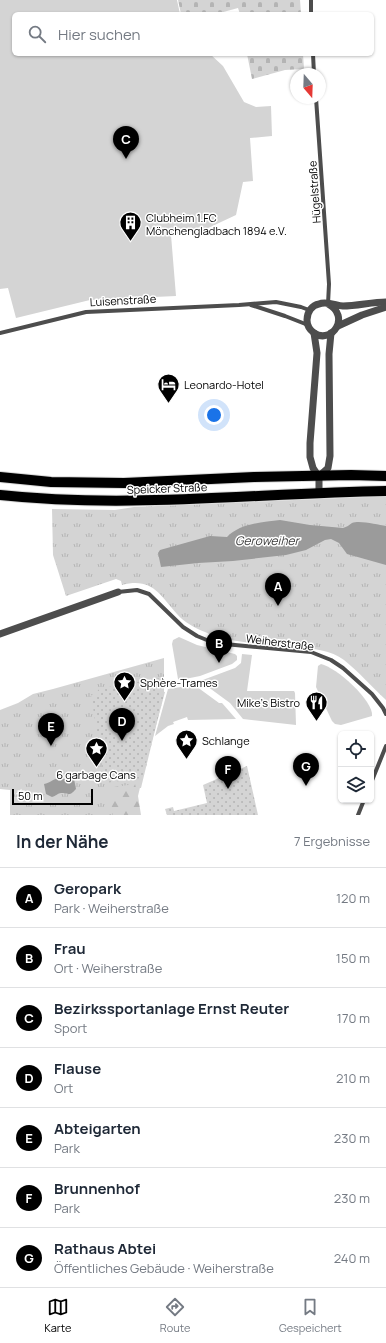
<!DOCTYPE html>
<html lang="de">
<meta charset="utf-8">
<style>
:root{--surface:#fff;--page:#f6f6f7;--text:#1f2937;--muted:#747a83;--line:#e0e1e3;--accent:#000}
body{margin:0;font-family:Manrope,sans-serif;background:var(--page);color:var(--text)}
.controls{position:absolute;right:12px;bottom:12px;display:grid;overflow:hidden;border-radius:6px;box-shadow:0 1px 3px #0004}
.controls button{width:36px;height:36px;display:grid;place-items:center;padding:0;border:0;border-bottom:1px solid var(--line);background:var(--surface);color:var(--text);font:20px sans-serif}
.compass{position:absolute;left:290px;top:68px;width:36px;height:36px;border-radius:50%;background:var(--surface);box-shadow:0 1px 3px #0004;rotate:161deg}
.scale{position:absolute;left:12px;bottom:10px;width:81px;box-sizing:border-box;padding-left:4px;border:2px solid #000;border-top:0;font-size:11px;line-height:14px;white-space:nowrap;color:#000;-webkit-text-stroke:3px #fff;paint-order:stroke}
.you{position:absolute;left:214px;top:415px;width:14px;height:14px;margin:-10px;border:3px solid #fff;border-radius:50%;background:#1a73e8;box-shadow:0 0 0 6px #1a73e833}
.badge{display:grid;place-items:center;width:26px;height:26px;border-radius:50%;background:var(--accent);color:#fff;font-size:13px;font-weight:700}
.pin{position:absolute;translate:-50% -33px;filter:drop-shadow(0 1px 2px #0008)}
.pin::after{content:'';position:absolute;top:21px;width:14px;height:12px;background:inherit;clip-path:polygon(0 0,100% 0,50% 100%)}
.list{margin:0;padding:0;list-style:none}
h2{display:flex;justify-content:space-between;align-items:center;height:52px;margin:0;padding:0 16px;font-size:17px}
h2 small{font-size:13px;font-weight:400;color:var(--muted)}
.list li{display:grid;grid-template-columns:26px 1fr auto;gap:12px;align-items:center;box-sizing:border-box;height:60px;padding:0 16px;border-top:1px solid var(--line)}
.list b{display:block;font-size:15px;white-space:nowrap}
.list p{margin:0;font-size:13px;white-space:nowrap;color:var(--muted)}
.list em{font-size:13px;font-style:normal;color:var(--muted)}
.icon{flex:none;width:22px;height:22px;fill:none;stroke:currentColor;stroke-width:2;stroke-linecap:round;stroke-linejoin:round}
.map{position:relative;flex:none;width:386px;height:815px;overflow:hidden}
.search{position:absolute;background:var(--surface);box-shadow:0 1px 3px #0004;left:12px;right:12px;top:12px;height:44px;display:flex;align-items:center;gap:10px;box-sizing:border-box;padding:0 14px;border-radius:6px;color:var(--muted);font-size:15px}
.sheet{height:472px;background:var(--surface)}
nav{display:flex;justify-content:space-around;align-items:center;box-sizing:border-box;height:56px;border-top:1px solid var(--line);background:var(--surface);font-size:11px;color:var(--muted)}
nav a{display:grid;justify-items:center;gap:2px}
nav .on{color:var(--accent)}
.map>svg:first-child{display:block}
.grass{fill:#d4d4d4}
.forest{fill:url(#forest-firs)}
.cemetery{fill:url(#cemetery-stones)}
.park{fill:url(#park-tufts)}
.garden{fill:url(#garden-dots)}
.water{fill:#9b9b9b}
.lines{fill:none;stroke-linecap:round;stroke-linejoin:round}
.primary-casing{stroke:#dbdbdb;stroke-width:12}
.minor{stroke:#4d4d4d;stroke-width:4}
.tertiary{stroke:#4d4d4d;stroke-width:7}
.primary{stroke:#000;stroke-width:10}
.labels{text-anchor:middle;dominant-baseline:central;stroke-width:3;stroke-linejoin:round;paint-order:stroke}
.street-label{font-size:11px;fill:#000;stroke:#fff}
.poi-label{font-size:11px;fill:#000;stroke:#fff;text-anchor:start}
.water-label{font-size:12px;font-style:italic;fill:#3c3c3c;stroke:#fff}
</style>
<div class="map">
<svg width="386" height="815" viewBox="0 0 386 815">
<defs>
<pattern id="forest-firs" width="22" height="20" patternUnits="userSpaceOnUse"><rect width="22" height="20" fill="#d4d4d4"/><path d="M5 1l3.5 6h-7zM16 11l3.5 6h-7z" fill="#b4b4b4"/></pattern>
<pattern id="cemetery-stones" width="16" height="16" patternUnits="userSpaceOnUse"><rect width="16" height="16" fill="#d4d4d4"/><path d="M2 7V4a2 2 0 0 1 4 0v3zM10 15v-3a2 2 0 0 1 4 0v3z" fill="#b4b4b4"/></pattern>
<pattern id="park-tufts" width="24" height="20" patternUnits="userSpaceOnUse"><rect width="24" height="20" fill="#d4d4d4"/><path d="M3 7l-1-3M5 7V3M7 7l1-3M15 17l-1-3M17 17v-4M19 17l1-3" fill="none" stroke="#b4b4b4"/></pattern>
<pattern id="garden-dots" width="8" height="8" patternUnits="userSpaceOnUse"><rect width="8" height="8" fill="#d4d4d4"/><path d="M2 2h.1M6 6h.1" fill="none" stroke="#b4b4b4" stroke-width="1.8" stroke-linecap="round"/></pattern>
</defs>
<rect width="100%" height="100%" fill="#fff"/>
<!-- grass -->
<g class="grass">
<path d="M0 0H177L180 14H14V54H210L223 66 244 102 256 107 271 106 272 136 250 138 253 181 243 182 236 215 206 229 171 235 176 296 90 300 16 318 8 288 0 289Z"/>
<path d="M179 637 197 645 235 654 237 656V660L232 664 200 676 180 680 178 679 172 644 173 640Z"/>
<path d="M242 654 252 655 247 691H294L295 693 296 725 243 719 230 703 200 681 235 668 241 663Z"/>
<path d="M321 664C336 667 374 701 372 716L341 725 335 724 332 721 316 687 318 666Z"/>
<path d="M193 684 219 703H222L236 719 188 720 187 717 173 722 174 724 168 726 155 736 168 689 181 687 183 688 190 687Z"/>
</g>
<!-- forest -->
<path class="forest" d="M142 779 138 796 141 815H112L99 789Z"/>
<!-- cemetery -->
<g class="cemetery">
<path d="M178 0H300L301 14H240L238 8 216 14H181Z"/>
<path d="M247 54H303L304 69 285 70 252 79Z"/>
</g>
<!-- park -->
<g class="park">
<path d="M386 496V700C373 688 358 671 344 660 331 650 313 649 298 647 270 644 230 644 205 632 195 628 184 622 177 614 160 595 152 577 122 585L121 581 116 579 66 596 53 555 52 509 115 510 134 507Z"/>
<path d="M164 658V693L141 788H136L135 784 107 788 109 803 111 804 113 815H10V790L0 789V710L18 703 33 694 53 689Z"/>
</g>
<!-- garden -->
<g class="garden">
<path d="M160 678 159 691 165 692 142 778 105 783 91 695 95 696 97 694 98 690 103 688Z"/>
<path d="M247 766 258 815H167L165 809 173 807 174 811 207 803 203 785Z"/>
</g>
<!-- water -->
<g class="water">
<path d="M280 520 310 525 343 528C347 527 349 525 352 523 360 520 378 525 386 526V565L347 554 339 543 331 539 325 540 306 550 286 555 233 561 198 563 161 567 158 553 160 550 210 536 227 537C239 524 262 522 280 520Z"/>
<path d="M59 778 69 780 74 779 76 789C68 798 70 792 61 793 58 793 56 796 52 797L46 794 44 784C50 783 53 779 59 778Z"/>
</g>
<g class="lines">
<defs>
<g id="primary">
<path d="M0 477 51 482 124 483 254 477 351 475 386 476"/>
<path d="M0 495C129 509 257 493 386 491"/>
</g>
</defs>
<!-- primary casing -->
<use href="#primary" class="primary-casing"/>
<!-- minor -->
<g class="minor">
<path d="M311 0V14"/>
<path d="M313 54 314 74"/>
<path d="M316 98 329 284 328 304"/>
<path d="M251 305 285 316 308 325"/>
<path d="M0 333 86 312 239 305 276 302 301 307 309 310"/>
<path d="M118 592 137 590 149 594 183 627 197 636 214 643 311 652 331 660 343 668 372 694 383 708 386 714"/>
<path d="M371 783 386 746"/>
<path d="M358 815 364 800"/>
</g>
<!-- tertiary -->
<g class="tertiary">
<path d="M328 304C351 316 332 345 314 333 310 330 307 325 307 320 307 312 312 305 319 304 326 301 335 305 343 306 357 306 372 302 386 302"/>
<path d="M338 326 362 315 386 307"/>
<path d="M314 333 317 353 310 443V457L313 468 319 477V493"/>
<path d="M319 476 328 468 330 456 329 354 331 333"/>
<path d="M0 634 118 592"/>
</g>
<!-- primary -->
<use href="#primary" class="primary"/>
</g>
<!-- icons -->
<defs>
<symbol id="building-pin" viewBox="-11 -11 22 30"><path d="M0 17L-7.5 6A9.5 9.5 0 1 1 7.5 6Z" fill="#000" stroke="#fff"/><path d="M-4-6H4V6H1V3H-1V6H-4ZM-2.5-4.3h1.7v1.8h-1.7ZM.8-4.3h1.7v1.8H.8ZM-2.5-1h1.7V.8h-1.7ZM.8-1h1.7V.8H.8Z" fill="#fff"/></symbol>
<symbol id="hotel-pin" viewBox="-11 -11 22 30"><path d="M0 17L-7.5 6A9.5 9.5 0 1 1 7.5 6Z" fill="#000" stroke="#fff"/><path d="M-6-4.5h1.5V1H6V5H4.5V3h-9V5H-6ZM-4 0a1.8 1.8 0 1 1 3.6 0ZM.5 0V-2.5h3Q6-2.5 6 0Z" fill="#fff"/></symbol>
<symbol id="sight-pin" viewBox="-11 -11 22 30"><path d="M0 17L-7.5 6A9.5 9.5 0 1 1 7.5 6Z" fill="#000" stroke="#fff"/><path d="M0-6L1.8-2.2L6-1.7L2.9 1.2L3.7 5.4L0 3.3L-3.7 5.4L-2.9 1.2L-6-1.7L-1.8-2.2Z" fill="#fff"/></symbol>
<symbol id="restaurant-pin" viewBox="-11 -11 22 30"><path d="M0 17L-7.5 6A9.5 9.5 0 1 1 7.5 6Z" fill="#000" stroke="#fff"/><path d="M-5-6h1v4h1v-4h1v4h1v-4h1v5L-1.5 .5V6h-2V.5L-5-1ZM5-6V6H3V1.5H1.5Q1.5-4 5-6Z" fill="#fff"/></symbol>
</defs>
<g fill-rule="evenodd">
<use href="#building-pin" x="118" y="210" width="25" height="34"/>
<use href="#hotel-pin" x="156" y="372" width="25" height="34"/>
<use href="#sight-pin" x="112" y="670" width="25" height="34"/>
<use href="#restaurant-pin" x="304" y="690" width="25" height="34"/>
<use href="#sight-pin" x="174" y="728" width="25" height="34"/>
<use href="#sight-pin" x="84" y="736" width="25" height="34"/>
</g>
<g class="labels">
<!-- street labels -->
<g class="street-label">
<text transform="translate(314 192) rotate(-94)">Hügelstraße</text>
<text transform="translate(123 300) rotate(-3)">Luisenstraße</text>
<text transform="translate(167 488) rotate(-2)">Speicker Straße</text>
<text transform="translate(280 642) rotate(7)">Weiherstraße</text>
</g>
<!-- poi labels -->
<g class="poi-label">
<text x="146" y="217">Clubheim 1.FC<tspan x="146" dy="13">Mönchengladbach 1894 e.V.</tspan></text>
<text x="184" y="384">Leonardo-Hotel</text>
<text x="140" y="682">Sphère-Trames</text>
<text x="300" y="702" text-anchor="end">Mike's Bistro</text>
<text x="202" y="740">Schlange</text>
<text x="96" y="774" text-anchor="middle">6 garbage Cans</text>
</g>
<!-- water labels -->
<g class="water-label">
<text x="267" y="540">Geroweiher</text>
</g>
</g>
</svg>
<div class="controls">
<button><svg class="icon" aria-label="locate" viewBox="0 0 24 24"><circle cx="12" cy="12" r="6"/><path d="M12 2v4M12 18v4M2 12h4M18 12h4"/></svg></button>
<button><svg class="icon" aria-label="layers" viewBox="0 0 24 24"><path d="M12 4l9 5-9 5-9-5zM3 14l9 5 9-5"/></svg></button>
</div>
<svg class="compass" viewBox="-18 -18 36 36"><path d="M0-13l5 13h-10z" fill="#e53935"/><path d="M0 13l5-13h-10z" fill="#747a83"/></svg>
<div class="scale">50 m</div>
<div class="you"></div>
<div class="pin badge" style="left:278px;top:606px">A</div>
<div class="pin badge" style="left:219px;top:663px">B</div>
<div class="pin badge" style="left:126px;top:159px">C</div>
<div class="pin badge" style="left:122px;top:741px">D</div>
<div class="pin badge" style="left:51px;top:746px">E</div>
<div class="pin badge" style="left:228px;top:789px">F</div>
<div class="pin badge" style="left:306px;top:786px">G</div>
<div class="search"><svg class="icon" aria-label="search" viewBox="0 0 24 24"><circle cx="10" cy="10" r="6"/><path d="M15 15l6 6"/></svg>Hier suchen</div>
</div>
<section class="sheet">
<h2>In der Nähe<small>7 Ergebnisse</small></h2>
<ul class="list">
<li><span class="badge">A</span><div><b>Geropark</b><p>Park · Weiherstraße</p></div><em>120 m</em></li>
<li><span class="badge">B</span><div><b>Frau</b><p>Ort · Weiherstraße</p></div><em>150 m</em></li>
<li><span class="badge">C</span><div><b>Bezirkssportanlage Ernst Reuter</b><p>Sport</p></div><em>170 m</em></li>
<li><span class="badge">D</span><div><b>Flause</b><p>Ort</p></div><em>210 m</em></li>
<li><span class="badge">E</span><div><b>Abteigarten</b><p>Park</p></div><em>230 m</em></li>
<li><span class="badge">F</span><div><b>Brunnenhof</b><p>Park</p></div><em>230 m</em></li>
<li><span class="badge">G</span><div><b>Rathaus Abtei</b><p>Öffentliches Gebäude · Weiherstraße</p></div><em>240 m</em></li>
</ul>
</section>
<nav>
<a class="on"><svg class="icon" aria-label="map" viewBox="0 0 24 24"><path d="M3 6l6-2 6 2 6-2v14l-6 2-6-2-6 2zM9 4v14M15 6v14"/></svg>Karte</a>
<a><svg class="icon" aria-label="directions" viewBox="0 0 24 24"><path d="M12 3l9 9-9 9-9-9zM9 14v-3h6M13 9l2 2-2 2"/></svg>Route</a>
<a><svg class="icon" aria-label="saved" viewBox="0 0 24 24"><path d="M7 4h10v16l-5-4-5 4z"/></svg>Gespeichert</a>
</nav>
